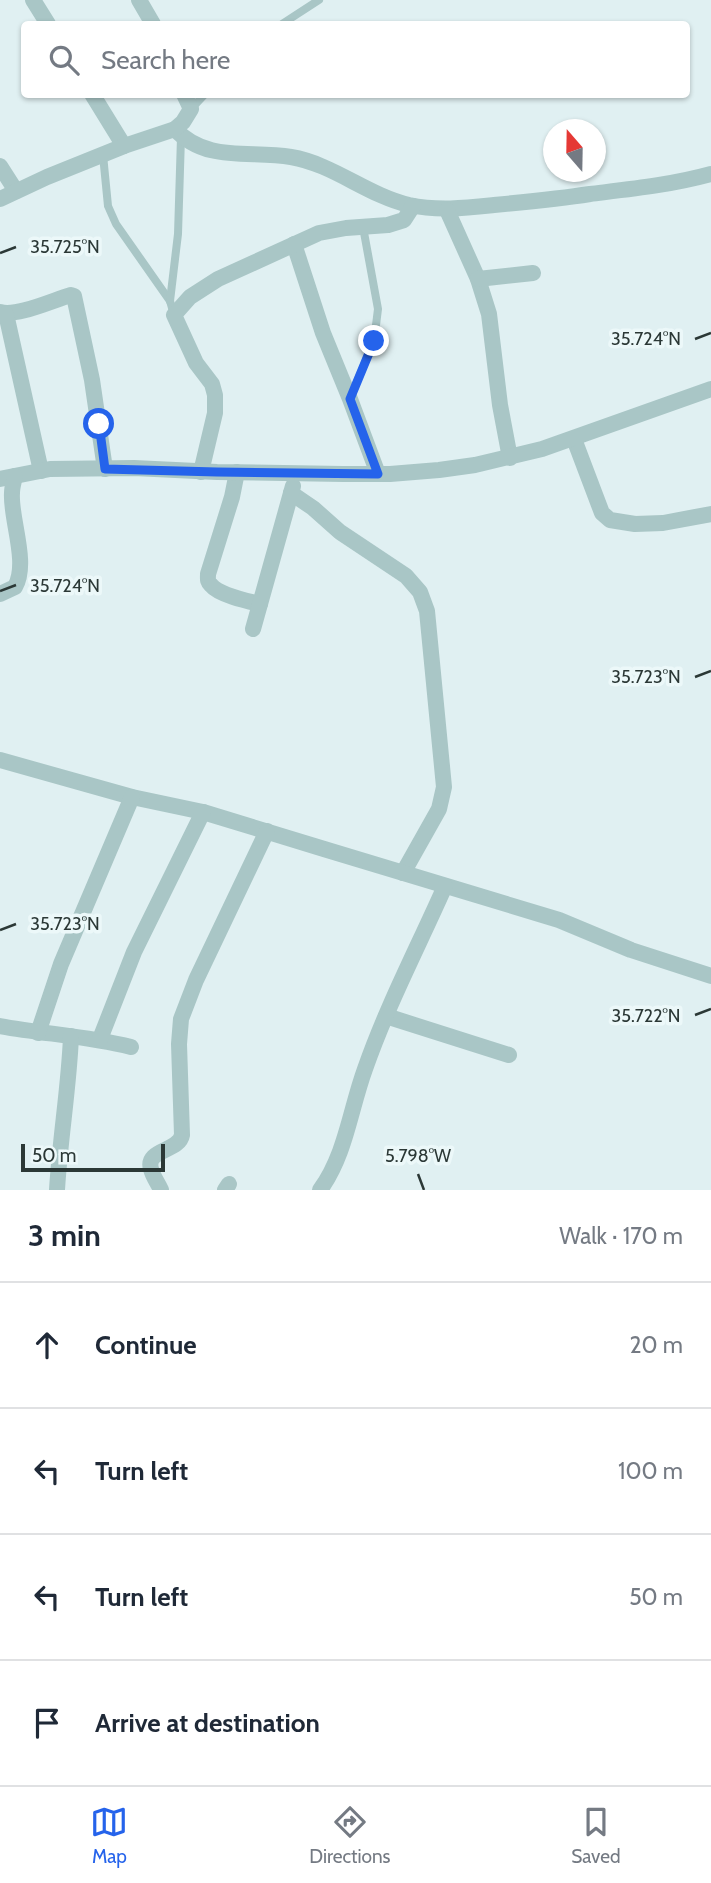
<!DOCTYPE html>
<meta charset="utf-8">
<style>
:root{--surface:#fff;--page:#f2f2f3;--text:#1f2937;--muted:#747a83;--line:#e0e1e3;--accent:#2563eb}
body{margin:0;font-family:Cabin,sans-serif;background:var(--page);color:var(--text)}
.compass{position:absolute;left:543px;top:119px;width:63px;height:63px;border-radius:50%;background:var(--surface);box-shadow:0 2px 5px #0004;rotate:340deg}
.scale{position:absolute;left:21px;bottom:18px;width:144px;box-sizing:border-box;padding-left:7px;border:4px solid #2b3836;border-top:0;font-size:19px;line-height:24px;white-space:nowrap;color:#2b3836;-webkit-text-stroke:5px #ecf8f9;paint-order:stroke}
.stop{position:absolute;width:21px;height:21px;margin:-16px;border:5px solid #2563eb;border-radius:50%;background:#fff}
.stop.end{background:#2563eb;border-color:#fff;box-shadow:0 2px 7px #0008}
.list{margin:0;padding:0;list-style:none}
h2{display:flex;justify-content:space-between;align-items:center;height:91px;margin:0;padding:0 28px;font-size:30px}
h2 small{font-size:23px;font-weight:400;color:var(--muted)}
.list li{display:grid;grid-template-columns:46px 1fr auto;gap:21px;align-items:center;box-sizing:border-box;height:126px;padding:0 28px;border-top:2px solid var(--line)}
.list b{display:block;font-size:26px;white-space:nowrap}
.list em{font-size:23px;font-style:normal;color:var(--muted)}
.icon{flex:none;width:38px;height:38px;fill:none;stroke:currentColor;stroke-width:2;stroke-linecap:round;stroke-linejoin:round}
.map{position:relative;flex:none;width:711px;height:1190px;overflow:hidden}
.search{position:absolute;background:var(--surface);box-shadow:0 2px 5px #0004;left:21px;right:21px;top:21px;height:77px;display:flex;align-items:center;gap:18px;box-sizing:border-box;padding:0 24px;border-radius:7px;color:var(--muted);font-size:26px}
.sheet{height:595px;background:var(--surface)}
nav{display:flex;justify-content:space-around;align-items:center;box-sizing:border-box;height:98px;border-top:2px solid var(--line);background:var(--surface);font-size:19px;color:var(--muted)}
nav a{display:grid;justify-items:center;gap:4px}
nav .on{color:var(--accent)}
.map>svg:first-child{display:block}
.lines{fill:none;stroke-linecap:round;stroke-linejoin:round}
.service{stroke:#a9c6c6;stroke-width:8}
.minor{stroke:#a9c6c6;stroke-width:16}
.route{stroke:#2563eb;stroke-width:9}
.ticks{fill:none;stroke:#2b3836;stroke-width:2.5}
.ticks-label{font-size:18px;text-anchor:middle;fill:#2b3836;stroke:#ecf8f9;stroke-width:7;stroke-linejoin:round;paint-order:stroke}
</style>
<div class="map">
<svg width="711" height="1190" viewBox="0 0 711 1190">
<rect width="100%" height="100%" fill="#e0f0f2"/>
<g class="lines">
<!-- service -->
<g class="service">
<path d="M282 24 319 0"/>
<path d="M191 109 205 94"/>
<path d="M103 155 108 206 116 224 170 301 174 315"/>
<path d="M170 301 178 234 181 137"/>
<path d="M351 396 374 341 378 309 363 227"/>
</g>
<!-- minor -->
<g class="minor">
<path d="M33 0 48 24"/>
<path d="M139 0 153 24"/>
<path d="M92 94 124 146"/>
<path d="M175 129C206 163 250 150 291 157 333 164 367 195 409 205 438 211 465 208 494 205 526 202 558 199 590 194 631 189 671 185 711 174"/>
<path d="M0 166 16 191"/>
<path d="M0 199 47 177 124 146 175 129 183 122 191 109 184 94"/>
<path d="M447 210 478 279 489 314 500 405 510 458"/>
<path d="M294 244 323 333 350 399 378 474"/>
<path d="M478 279 533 273"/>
<path d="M0 312C17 317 53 300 71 295L74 296 92 380 105 469"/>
<path d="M6 314 41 471"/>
<path d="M574 439 602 513 610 520 635 524 663 523 711 514"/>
<path d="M201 472 215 413V395L212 384 196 363 174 315 190 297 218 279 319 233 346 228 388 225 404 220 413 206"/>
<path d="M237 472 232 497 208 574C208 579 207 581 211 585 219 595 247 601 260 604"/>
<path d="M0 479 50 469 134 468 217 472 343 474H390L439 470 475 465 542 449 711 389"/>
<path d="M291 493 313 508 340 532 406 576 420 592 427 611 444 787 439 809 403 873"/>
<path d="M0 594 15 587C29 563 10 518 12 493 12 487 14 481 15 476"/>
<path d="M253 629 293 486"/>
<path d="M0 760 132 797 203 812 324 849 559 920 631 950 711 976"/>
<path d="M386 1016 509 1055"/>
<path d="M0 1026C44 1034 88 1036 131 1047"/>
<path d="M38 1033 61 964 132 797"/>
<path d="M100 1039 134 952 203 812"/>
<path d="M57 1190C60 1138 69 1087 71 1036"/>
<path d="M161 1190C158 1183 153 1177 151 1169 145 1149 179 1152 182 1135L179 1044 181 1019 196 980 267 831"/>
<path d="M225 1190 229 1184"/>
<path d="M320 1190C346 1154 350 1110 365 1069 387 1006 418 947 445 886"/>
</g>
</g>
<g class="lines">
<!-- route -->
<path class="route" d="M99 424 105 469 217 472 378 474 350 399 374 341"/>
</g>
<!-- ticks -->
<path class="ticks" d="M0 253 16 247M695 339 711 333M0 591 16 585M695 677 711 671M0 930 16 924M695 1015 711 1009M418 1174 424 1190"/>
<g class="ticks-label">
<text x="65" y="253">35.725°N</text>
<text x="646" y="345">35.724°N</text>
<text x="65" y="592">35.724°N</text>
<text x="646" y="683">35.723°N</text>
<text x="65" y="930">35.723°N</text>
<text x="646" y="1022">35.722°N</text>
<text x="418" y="1162">5.798°W</text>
</g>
</svg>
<svg class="compass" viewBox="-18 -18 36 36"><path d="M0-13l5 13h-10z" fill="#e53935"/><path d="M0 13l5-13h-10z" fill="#747a83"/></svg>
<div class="scale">50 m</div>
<div class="stop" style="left:99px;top:424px"></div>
<div class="stop end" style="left:374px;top:341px"></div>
<div class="search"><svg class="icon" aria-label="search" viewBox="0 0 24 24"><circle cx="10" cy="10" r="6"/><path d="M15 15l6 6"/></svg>Search here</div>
</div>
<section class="sheet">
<h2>3 min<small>Walk · 170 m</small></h2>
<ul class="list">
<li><svg class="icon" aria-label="ahead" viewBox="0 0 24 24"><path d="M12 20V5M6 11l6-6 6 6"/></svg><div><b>Continue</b></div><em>20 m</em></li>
<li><svg class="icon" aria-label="left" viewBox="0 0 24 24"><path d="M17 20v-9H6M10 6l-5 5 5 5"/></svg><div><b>Turn left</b></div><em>100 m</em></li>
<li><svg class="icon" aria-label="left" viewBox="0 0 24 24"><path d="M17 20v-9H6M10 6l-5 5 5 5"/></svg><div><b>Turn left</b></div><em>50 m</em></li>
<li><svg class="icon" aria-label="arrive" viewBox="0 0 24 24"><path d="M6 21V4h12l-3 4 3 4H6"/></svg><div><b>Arrive at destination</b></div></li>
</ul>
</section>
<nav>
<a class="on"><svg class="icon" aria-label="map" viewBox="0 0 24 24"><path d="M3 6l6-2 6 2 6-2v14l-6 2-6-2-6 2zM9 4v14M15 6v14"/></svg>Map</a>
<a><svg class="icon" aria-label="directions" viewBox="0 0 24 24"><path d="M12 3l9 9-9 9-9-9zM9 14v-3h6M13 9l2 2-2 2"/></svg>Directions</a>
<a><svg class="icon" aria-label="saved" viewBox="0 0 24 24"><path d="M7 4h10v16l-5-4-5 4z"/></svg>Saved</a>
</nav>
